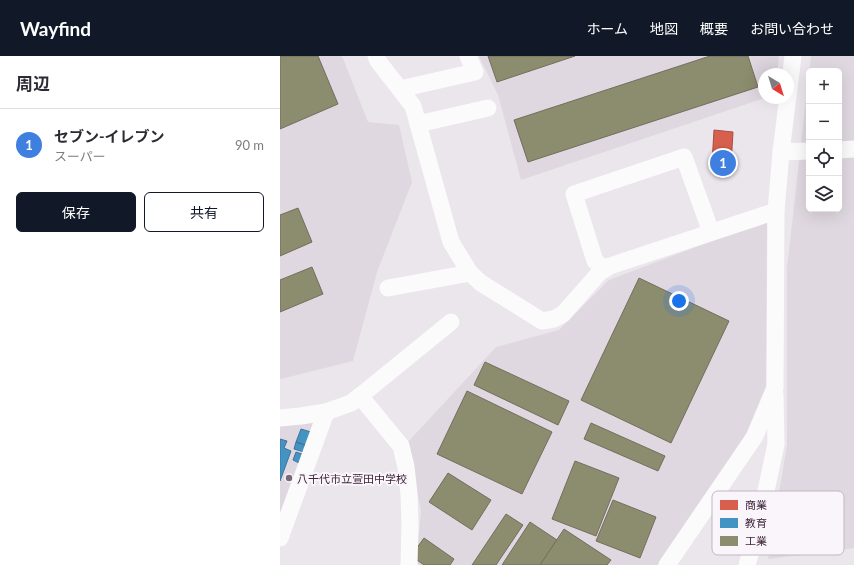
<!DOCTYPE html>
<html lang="ja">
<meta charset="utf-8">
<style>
:root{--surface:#fff;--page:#f7f7f7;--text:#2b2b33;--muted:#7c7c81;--line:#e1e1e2;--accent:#111827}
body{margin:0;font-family:Lato,"Noto Sans JP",sans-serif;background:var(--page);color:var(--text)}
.controls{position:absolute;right:12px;top:12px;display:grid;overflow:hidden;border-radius:6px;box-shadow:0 4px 16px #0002}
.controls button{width:36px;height:36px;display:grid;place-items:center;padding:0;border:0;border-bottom:1px solid var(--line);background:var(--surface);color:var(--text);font:20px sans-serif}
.compass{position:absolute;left:478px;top:12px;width:36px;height:36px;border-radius:50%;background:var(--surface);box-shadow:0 4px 16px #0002;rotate:142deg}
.you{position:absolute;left:399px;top:245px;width:14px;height:14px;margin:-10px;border:3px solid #fff;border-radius:50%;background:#1a73e8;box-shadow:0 0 0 6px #1a73e833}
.badge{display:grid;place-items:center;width:26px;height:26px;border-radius:50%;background:var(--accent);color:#fff;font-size:13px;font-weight:700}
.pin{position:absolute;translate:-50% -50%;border:2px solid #fff;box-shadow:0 1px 4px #0006}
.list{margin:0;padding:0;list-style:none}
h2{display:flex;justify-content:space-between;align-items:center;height:52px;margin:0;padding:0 16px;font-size:17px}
h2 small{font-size:13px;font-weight:400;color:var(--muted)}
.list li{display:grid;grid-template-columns:26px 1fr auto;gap:12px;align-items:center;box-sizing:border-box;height:72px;padding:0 16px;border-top:1px solid var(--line)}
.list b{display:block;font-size:15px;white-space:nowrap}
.list p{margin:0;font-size:13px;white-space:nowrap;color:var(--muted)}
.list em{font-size:13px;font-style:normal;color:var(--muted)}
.actions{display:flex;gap:8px;padding:12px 16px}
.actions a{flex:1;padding:9px 0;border:1px solid var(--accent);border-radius:6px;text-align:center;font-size:14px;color:var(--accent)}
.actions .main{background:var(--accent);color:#fff}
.icon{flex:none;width:22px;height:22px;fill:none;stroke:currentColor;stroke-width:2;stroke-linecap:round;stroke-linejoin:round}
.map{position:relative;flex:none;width:574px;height:509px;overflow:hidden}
header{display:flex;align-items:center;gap:24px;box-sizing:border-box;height:56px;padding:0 20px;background:var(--accent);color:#fff}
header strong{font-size:19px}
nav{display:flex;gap:22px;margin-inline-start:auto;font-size:14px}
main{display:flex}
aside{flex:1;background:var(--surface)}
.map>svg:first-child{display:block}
.built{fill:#e0d8e0;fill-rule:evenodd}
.shops{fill:#d6604d;stroke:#a84e47}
.schools{fill:#4393c3;stroke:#42729a}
.industry{fill:#8c8c6e;stroke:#756d5e}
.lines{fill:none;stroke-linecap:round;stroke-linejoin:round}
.minor{stroke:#fcfbfc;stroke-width:17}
.poi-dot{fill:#7b6978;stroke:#f9f5fa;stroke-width:1.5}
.labels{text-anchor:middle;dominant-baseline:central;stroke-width:4;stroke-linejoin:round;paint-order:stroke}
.poi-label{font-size:11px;fill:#3e253a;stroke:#f9f5fa;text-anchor:start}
.key{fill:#f9f5fa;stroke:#c1b7c0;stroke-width:1}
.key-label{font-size:11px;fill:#3e253a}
</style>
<header>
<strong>Wayfind</strong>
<nav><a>ホーム</a><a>地図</a><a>概要</a><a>お問い合わせ</a></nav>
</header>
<main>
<aside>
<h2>周辺<small></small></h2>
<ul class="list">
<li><span class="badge" style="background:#3f7fe0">1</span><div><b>セブン-イレブン</b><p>スーパー</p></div><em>90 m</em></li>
</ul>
<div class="actions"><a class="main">保存</a><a>共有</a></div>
</aside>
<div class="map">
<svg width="574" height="509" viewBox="0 0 574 509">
<rect width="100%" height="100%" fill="#ebe6eb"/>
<!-- built -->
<g class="built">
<path d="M0 0H62L88 66 119 69 132 126 97 216 73 305 1 323 0 322Z"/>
<path d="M199 0H499L497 18H484V42H485L241 124 218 39Z"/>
<path d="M531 0H574V492L488 503 507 389V212ZM529 15H559V153H529Z"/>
<path d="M487 164 486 330 464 382 379 509H136L141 455 127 387 216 291 279 274 329 224Z"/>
<path d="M33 365 37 370 0 473V367Z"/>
</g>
<!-- shops -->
<path class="shops" d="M434 74 453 76 451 109 432 107Z"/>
<!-- schools -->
<g class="schools">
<path d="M21 373 31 376 26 389 16 386Z"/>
<path d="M0 383 7 385 4 392 11 395 0 425Z"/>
<path d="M16 386 26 390 24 396 14 393Z"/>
<path d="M16 396 22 398 19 407 13 404Z"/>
</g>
<!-- industry -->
<g class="industry">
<path d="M0 0H38L58 48 0 73Z"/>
<path d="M208 0H295L217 26Z"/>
<path d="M430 0H468L478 31 248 106 234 64Z"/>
<path d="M18 152 32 186 0 200V159Z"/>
<path d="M32 211 43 238 0 256V224Z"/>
<path d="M359 222 449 265 391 387 301 344Z"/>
<path d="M205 306 289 345 278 369 194 329Z"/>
<path d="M187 335 272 376 242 438 157 398Z"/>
<path d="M311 367 385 400 378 415 304 383Z"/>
<path d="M295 405 339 422 316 480 272 463Z"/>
<path d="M168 417 211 444 192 474 149 446Z"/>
<path d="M333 444 376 461 360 502 316 485Z"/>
<path d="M226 458 243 469 216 509H192Z"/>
<path d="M250 466 277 484 260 509H222Z"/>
<path d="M284 473 331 504 327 509H260Z"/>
<path d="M144 482 174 503 170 509H144L131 500Z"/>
</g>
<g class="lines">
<!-- minor -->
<g class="minor">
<path d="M96 0 98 5 133 50 171 186 190 217"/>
<path d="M120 33 195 16 188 0"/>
<path d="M138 68 208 52"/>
<path d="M559 94 574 93"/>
<path d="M501 96 529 95"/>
<path d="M324 213 315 205 294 138 404 101 431 176"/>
<path d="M108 232 190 217 201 227 262 265 274 263 283 258 320 216 330 210 496 155"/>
<path d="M80 340 171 266"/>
<path d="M0 362 21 360 46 356 71 347 80 340 121 390 126 411 129 438 130 469 129 509"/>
<path d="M0 482 46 356"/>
<path d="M387 509 475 380 495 332 496 155 501 96 513 0"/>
<path d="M467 509 479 468 496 388 495 338"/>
</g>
</g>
<!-- markers -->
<circle class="poi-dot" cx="9" cy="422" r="4"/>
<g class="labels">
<!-- poi labels -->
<g class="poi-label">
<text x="17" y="422">八千代市立萱田中学校</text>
</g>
</g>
<!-- legend -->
<rect x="432" y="435" width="132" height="64" rx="6" class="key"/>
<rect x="440" y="444" width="18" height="10" fill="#d6604d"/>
<rect x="440" y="462" width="18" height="10" fill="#4393c3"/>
<rect x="440" y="480" width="18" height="10" fill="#8c8c6e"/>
<g class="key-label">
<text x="465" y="453">商業</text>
<text x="465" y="471">教育</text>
<text x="465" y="489">工業</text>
</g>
</svg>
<div class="controls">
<button>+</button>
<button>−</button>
<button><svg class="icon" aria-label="locate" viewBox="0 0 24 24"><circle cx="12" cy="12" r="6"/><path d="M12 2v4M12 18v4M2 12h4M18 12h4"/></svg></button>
<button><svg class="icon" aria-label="layers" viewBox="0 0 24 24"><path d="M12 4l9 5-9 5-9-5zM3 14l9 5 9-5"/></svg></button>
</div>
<svg class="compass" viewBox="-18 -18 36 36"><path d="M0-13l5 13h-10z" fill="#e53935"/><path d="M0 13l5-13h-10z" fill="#7c7c81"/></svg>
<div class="you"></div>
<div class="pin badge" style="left:443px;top:107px;background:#3f7fe0">1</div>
</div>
</main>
